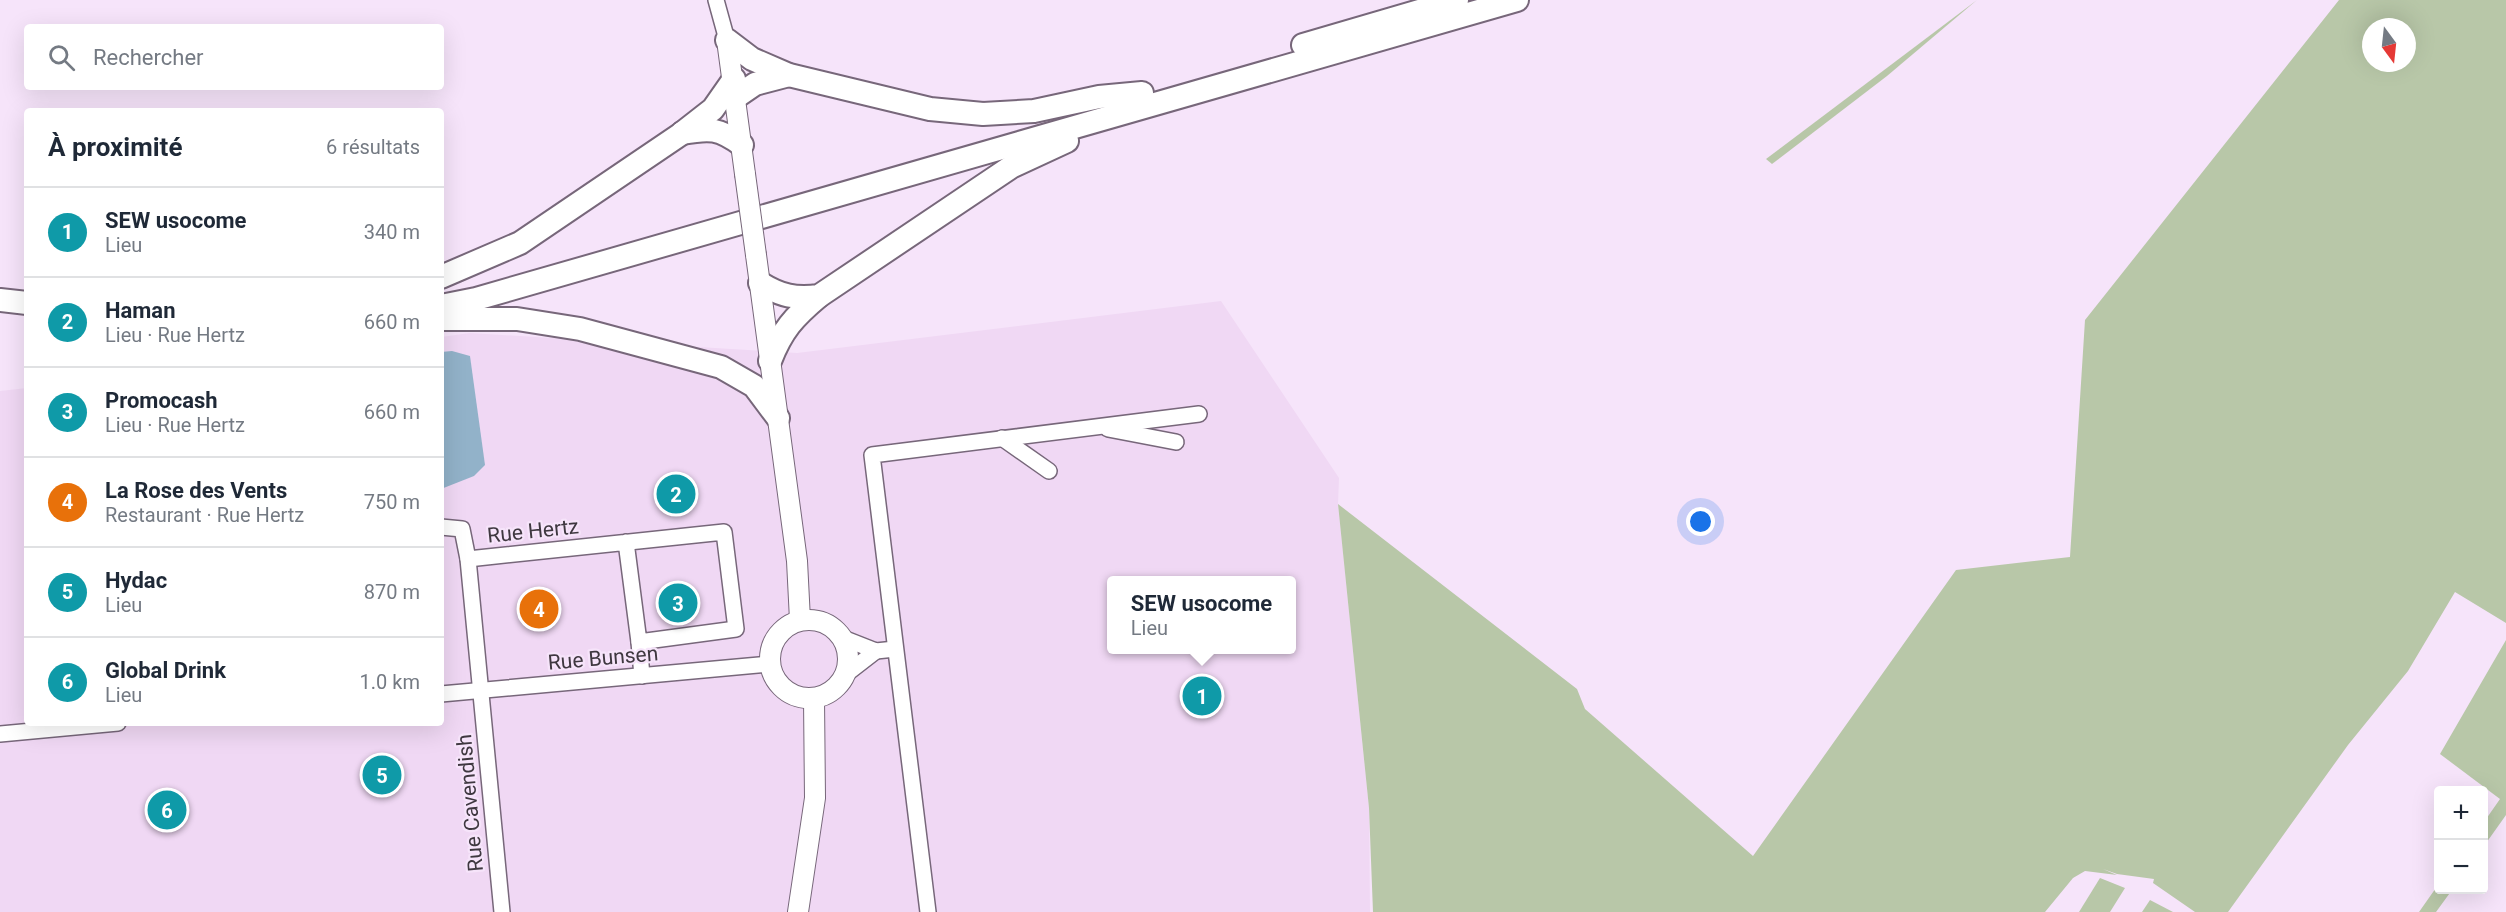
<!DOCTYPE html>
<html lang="fr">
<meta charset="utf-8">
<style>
:root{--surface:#fff;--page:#f2f2f3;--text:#1f2937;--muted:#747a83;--line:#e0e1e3;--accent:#4258cb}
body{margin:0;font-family:Roboto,sans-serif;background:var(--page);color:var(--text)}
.controls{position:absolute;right:18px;bottom:18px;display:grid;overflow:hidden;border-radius:6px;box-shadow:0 6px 24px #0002}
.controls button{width:54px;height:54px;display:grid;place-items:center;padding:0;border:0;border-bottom:2px solid var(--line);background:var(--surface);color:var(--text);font:30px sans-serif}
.compass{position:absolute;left:2362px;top:18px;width:54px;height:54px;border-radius:50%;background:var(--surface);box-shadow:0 6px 24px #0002;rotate:165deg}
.you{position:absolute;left:1701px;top:522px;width:21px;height:21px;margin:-15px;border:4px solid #fff;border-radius:50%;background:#1a73e8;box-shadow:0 0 0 9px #1a73e833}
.badge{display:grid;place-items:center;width:39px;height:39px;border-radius:50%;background:var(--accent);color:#fff;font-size:20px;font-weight:700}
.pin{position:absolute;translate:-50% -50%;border:3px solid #fff;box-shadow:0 2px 6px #0006}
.popup{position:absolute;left:1107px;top:576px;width:189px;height:78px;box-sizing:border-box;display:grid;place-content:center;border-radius:6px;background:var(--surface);filter:drop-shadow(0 2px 4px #0005);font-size:20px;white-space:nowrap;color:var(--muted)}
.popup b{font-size:22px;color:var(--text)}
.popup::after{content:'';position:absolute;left:50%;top:100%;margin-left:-12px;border:12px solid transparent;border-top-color:var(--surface)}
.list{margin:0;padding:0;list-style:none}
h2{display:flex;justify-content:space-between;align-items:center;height:78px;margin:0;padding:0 24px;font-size:26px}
h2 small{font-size:20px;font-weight:400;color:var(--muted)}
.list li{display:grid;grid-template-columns:39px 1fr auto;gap:18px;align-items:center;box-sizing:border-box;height:90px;padding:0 24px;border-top:2px solid var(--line)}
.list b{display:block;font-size:22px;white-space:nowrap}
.list p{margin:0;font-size:20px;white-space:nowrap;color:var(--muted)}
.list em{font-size:20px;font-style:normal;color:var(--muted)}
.icon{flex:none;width:33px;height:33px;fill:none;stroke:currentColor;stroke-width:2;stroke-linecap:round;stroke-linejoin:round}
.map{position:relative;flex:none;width:2506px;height:912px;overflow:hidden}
.search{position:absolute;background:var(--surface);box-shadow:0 6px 24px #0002;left:24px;top:24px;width:420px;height:66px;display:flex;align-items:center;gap:15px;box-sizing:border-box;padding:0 21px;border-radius:6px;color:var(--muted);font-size:22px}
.panel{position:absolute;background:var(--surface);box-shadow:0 6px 24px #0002;left:24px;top:108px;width:420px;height:618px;border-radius:6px}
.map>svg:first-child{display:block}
.built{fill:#f0d8f4;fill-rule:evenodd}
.green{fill:#b8c7a8;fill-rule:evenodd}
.water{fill:#92b2c9}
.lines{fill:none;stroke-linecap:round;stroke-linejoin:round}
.minor-casing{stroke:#77677a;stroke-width:18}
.major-casing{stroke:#77677a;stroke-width:22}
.highway-casing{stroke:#77677a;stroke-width:26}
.minor{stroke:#fff;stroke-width:15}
.major{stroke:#fff;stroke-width:20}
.highway{stroke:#fff;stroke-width:22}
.major-bridge-casing{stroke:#77677a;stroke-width:22;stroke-linecap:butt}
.major-bridge{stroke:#fff;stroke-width:20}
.labels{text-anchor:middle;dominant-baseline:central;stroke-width:4.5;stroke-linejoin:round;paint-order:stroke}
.street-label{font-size:21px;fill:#3f3840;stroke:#f6e4fa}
</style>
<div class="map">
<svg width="2506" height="912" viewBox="0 0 2506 912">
<rect width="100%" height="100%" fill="#f6e4fa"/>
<!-- built -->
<path class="built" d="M1221 301 1339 478 1338 504 1369 808 1370 912H0V391L27 388V723H441V337L470 333 797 353ZM1112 580H1292V650H1112Z"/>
<!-- green -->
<g class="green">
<path d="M1977 0 1887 76 1772 164 1766 159Z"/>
<path d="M2339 0H2506V623L2455 592 2408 671 2348 745 2228 912H2195L2153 883 2154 879 2117 874 2103 869 2117 875 2085 871 2073 878 2045 912H1373L1369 808 1338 504 1577 689 1585 709 1753 856 1956 570 2070 557 2085 320ZM2371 27H2407V63H2371Z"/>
<path d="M2506 640V815L2484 846V822L2500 799 2440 754Z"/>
<path d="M2100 878 2125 888 2110 912H2079Z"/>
<path d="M2438 885V890H2452L2436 912H2419Z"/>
<path d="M2150 900 2173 912H2142Z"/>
</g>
<!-- water -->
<path class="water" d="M452 351 470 356 485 465 474 476 441 489V352Z"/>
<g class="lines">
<defs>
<g id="minor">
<path d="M716 0 727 40"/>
<path d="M1108 429 1176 442"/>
<path d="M1002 438 1049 471"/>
<path d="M441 527 462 529 468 559 502 912"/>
<path d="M468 559 724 532 736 629 639 642 626 542"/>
<path d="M843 638 876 651 895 649"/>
<path d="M639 642 642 676"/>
<path d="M845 675 876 651"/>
<path d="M441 694 769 664"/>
<path d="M0 734 118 723"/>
<path d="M928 912 872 455 1199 414"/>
</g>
<g id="major">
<path d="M727 40 745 174"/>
<path d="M756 255 797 561 800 620"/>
<circle cx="809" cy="659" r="39"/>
<path d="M798 912 815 798 814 699"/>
</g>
<g id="highway">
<path d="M727 40 752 59 789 75 930 109 983 114 1034 111 1099 97 1142 93"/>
<path d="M1303 45 1457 0"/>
<path d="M736 97 755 84 789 75"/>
<path d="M682 133C710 128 719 128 742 145"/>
<path d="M441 277 520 243 681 134 713 109 734 79"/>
<path d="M760 283C781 296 795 299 819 296L1011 167 1067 141"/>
<path d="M0 300 27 303"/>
<path d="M441 306 476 299 1517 0"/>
<path d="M441 319H517L580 329 721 367 754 386 778 418"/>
<path d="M770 361C782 330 794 317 819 296"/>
</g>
</defs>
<!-- minor casing -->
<use href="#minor" class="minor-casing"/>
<!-- major casing -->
<use href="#major" class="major-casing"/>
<!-- highway casing -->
<use href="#highway" class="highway-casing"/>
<!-- minor -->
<use href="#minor" class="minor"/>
<!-- major -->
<use href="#major" class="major"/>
<!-- highway -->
<use href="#highway" class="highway"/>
<defs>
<path id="major-bridge" d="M745 174 756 255"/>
</defs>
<!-- major-bridge casing -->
<use href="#major-bridge" class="major-bridge-casing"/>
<!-- major-bridge -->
<use href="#major-bridge" class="major-bridge"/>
</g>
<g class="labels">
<!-- street labels -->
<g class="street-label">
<text transform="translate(533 531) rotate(-6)">Rue Hertz</text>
<text transform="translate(603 658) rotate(-5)">Rue Bunsen</text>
<text transform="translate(470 803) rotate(-95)">Rue Cavendish</text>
</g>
</g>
</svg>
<div class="controls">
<button>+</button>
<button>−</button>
</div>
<svg class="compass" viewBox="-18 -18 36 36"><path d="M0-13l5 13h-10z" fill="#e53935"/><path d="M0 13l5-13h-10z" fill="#747a83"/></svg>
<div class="you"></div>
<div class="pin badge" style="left:1202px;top:696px;background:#0f9aa8">1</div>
<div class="popup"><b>SEW usocome</b>Lieu</div>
<div class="pin badge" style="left:676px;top:494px;background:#0f9aa8">2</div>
<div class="pin badge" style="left:678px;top:603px;background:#0f9aa8">3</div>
<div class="pin badge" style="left:539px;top:609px;background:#e8710a">4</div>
<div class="pin badge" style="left:382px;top:775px;background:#0f9aa8">5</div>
<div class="pin badge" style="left:167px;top:810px;background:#0f9aa8">6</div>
<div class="search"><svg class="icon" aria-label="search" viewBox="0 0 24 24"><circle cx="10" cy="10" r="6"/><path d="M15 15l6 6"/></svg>Rechercher</div>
<section class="panel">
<h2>À proximité<small>6 résultats</small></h2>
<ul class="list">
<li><span class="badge" style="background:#0f9aa8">1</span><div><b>SEW usocome</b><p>Lieu</p></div><em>340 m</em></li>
<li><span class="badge" style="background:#0f9aa8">2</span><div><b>Haman</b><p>Lieu · Rue Hertz</p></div><em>660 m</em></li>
<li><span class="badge" style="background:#0f9aa8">3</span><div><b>Promocash</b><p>Lieu · Rue Hertz</p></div><em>660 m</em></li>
<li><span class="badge" style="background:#e8710a">4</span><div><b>La Rose des Vents</b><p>Restaurant · Rue Hertz</p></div><em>750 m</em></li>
<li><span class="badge" style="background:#0f9aa8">5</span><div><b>Hydac</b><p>Lieu</p></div><em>870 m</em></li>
<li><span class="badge" style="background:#0f9aa8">6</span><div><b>Global Drink</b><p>Lieu</p></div><em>1.0 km</em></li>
</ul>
</section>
</div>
